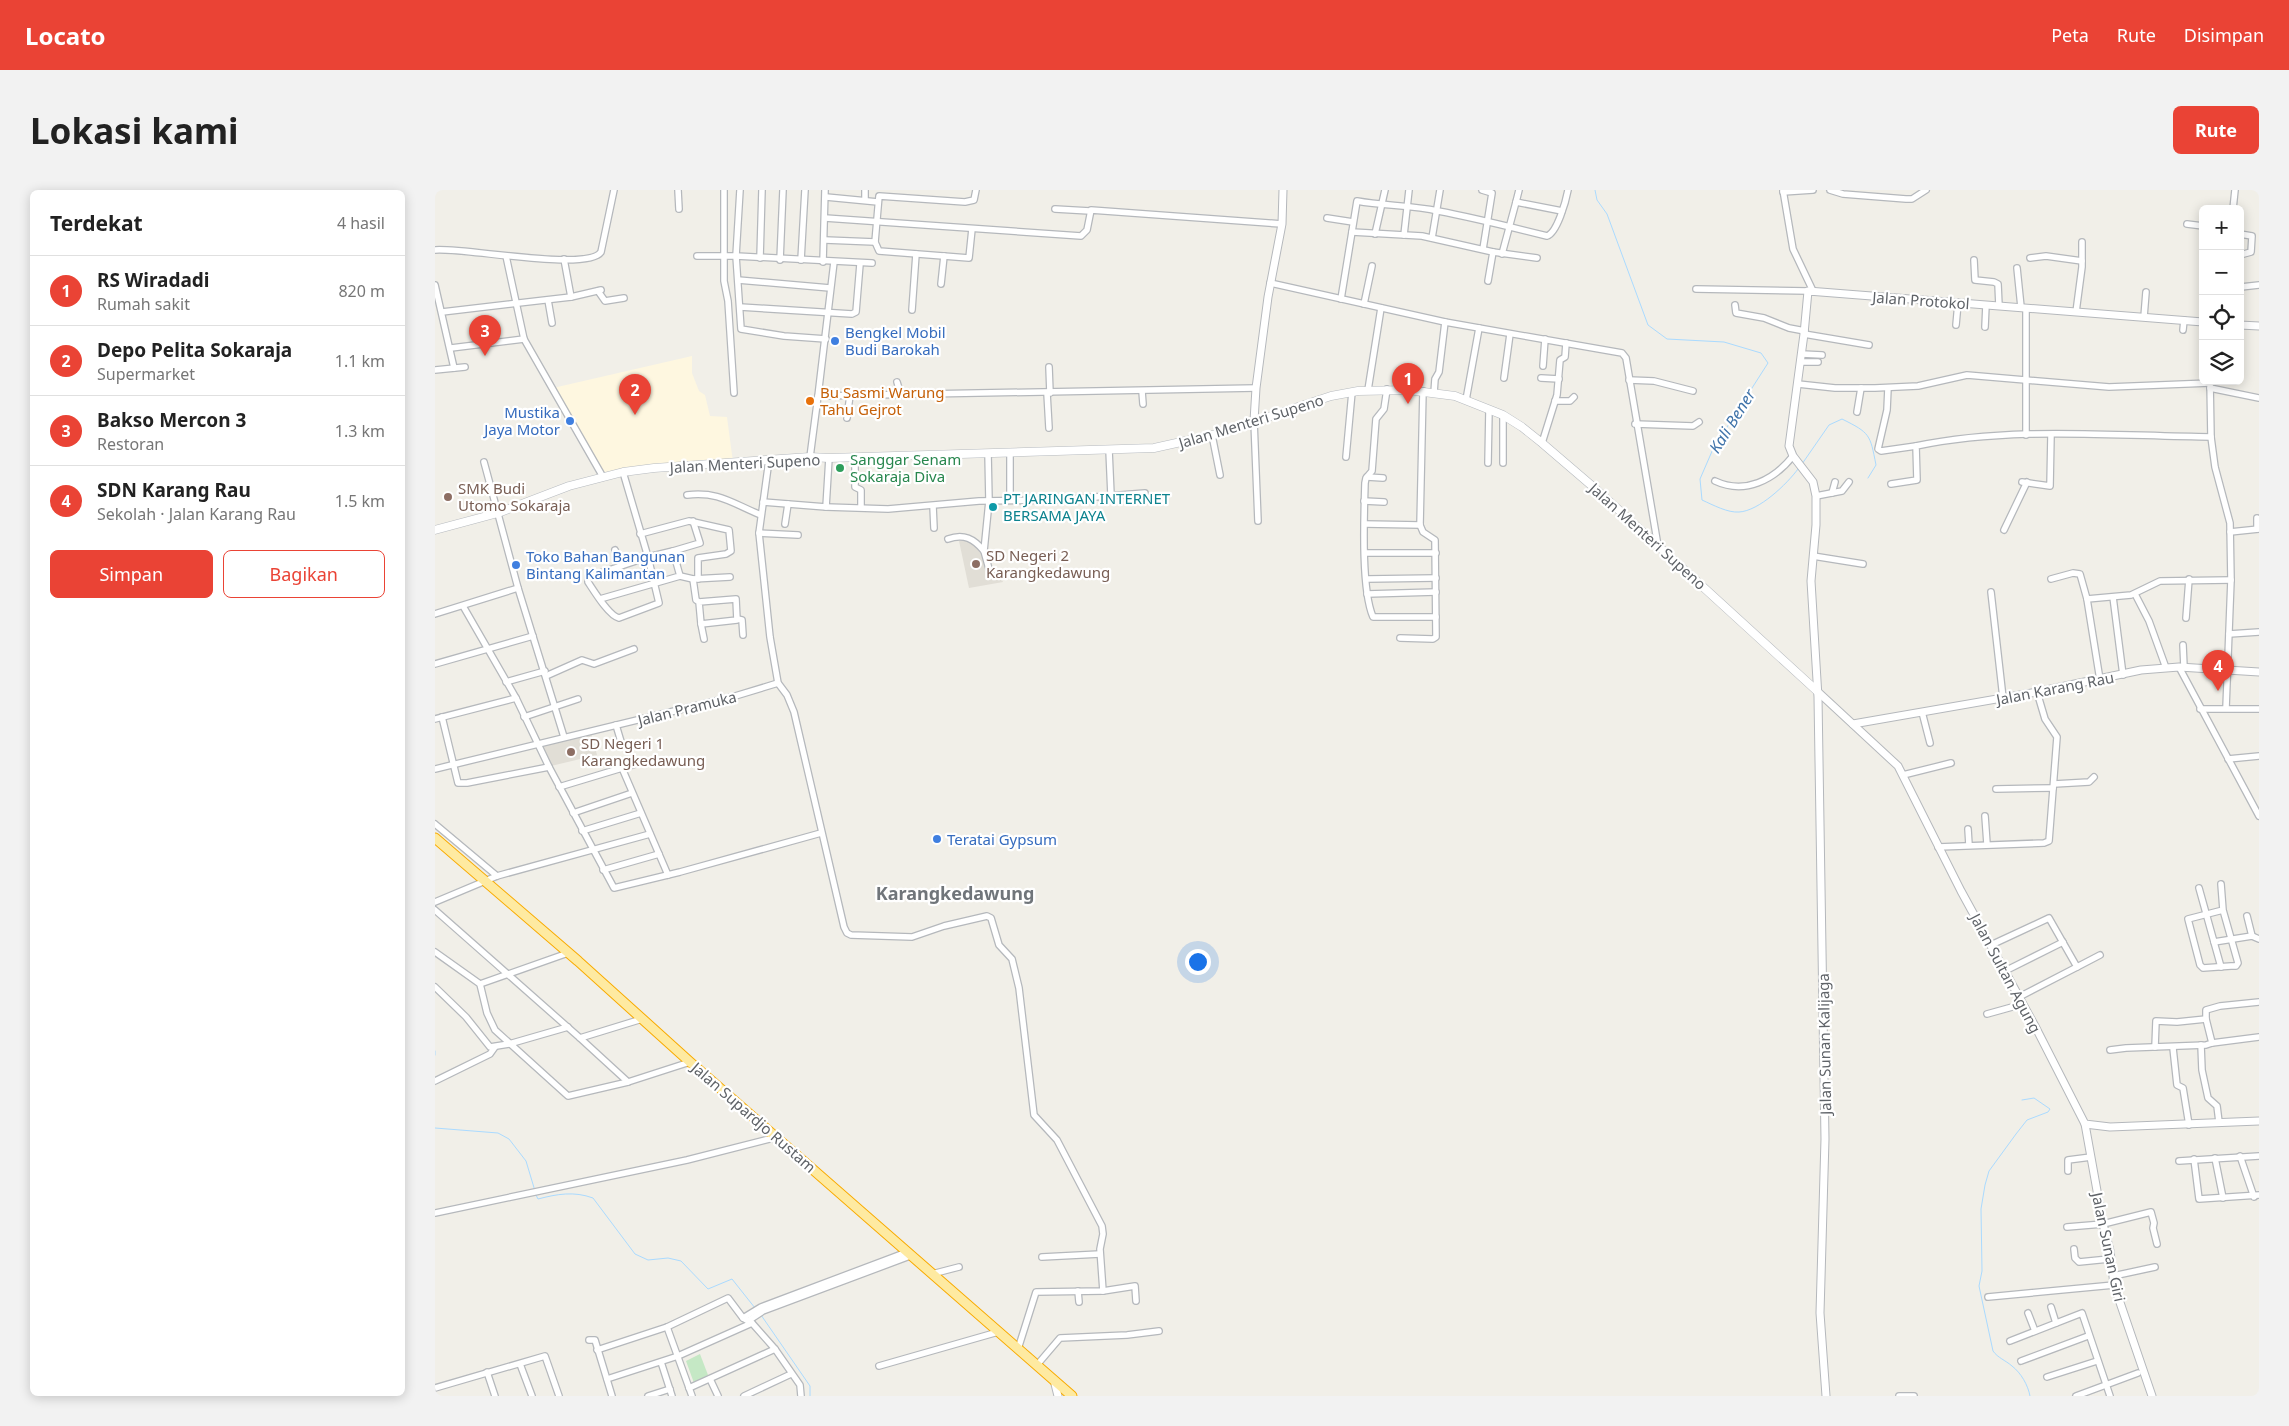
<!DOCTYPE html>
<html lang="id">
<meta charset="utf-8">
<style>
:root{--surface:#fff;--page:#f2f2f2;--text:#222;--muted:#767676;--line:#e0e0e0;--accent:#ea4335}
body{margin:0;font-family:"Noto Sans",sans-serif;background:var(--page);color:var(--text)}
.controls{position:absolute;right:15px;top:15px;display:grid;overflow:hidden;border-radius:8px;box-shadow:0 2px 12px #0003}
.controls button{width:45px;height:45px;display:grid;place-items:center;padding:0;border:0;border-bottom:1px solid var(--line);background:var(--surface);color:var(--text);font:25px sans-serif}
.you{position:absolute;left:762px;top:771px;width:18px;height:18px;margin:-12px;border:4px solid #fff;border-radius:50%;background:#1a73e8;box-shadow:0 0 0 8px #1a73e833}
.badge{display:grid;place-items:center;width:32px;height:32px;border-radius:50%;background:var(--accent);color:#fff;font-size:16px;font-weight:700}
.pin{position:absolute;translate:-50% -41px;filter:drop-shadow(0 1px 2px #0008)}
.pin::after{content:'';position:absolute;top:26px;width:18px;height:15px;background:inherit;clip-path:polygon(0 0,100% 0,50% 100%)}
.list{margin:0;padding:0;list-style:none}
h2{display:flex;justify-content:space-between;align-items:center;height:65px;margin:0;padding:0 20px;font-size:21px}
h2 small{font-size:16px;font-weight:400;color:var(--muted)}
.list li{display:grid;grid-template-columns:32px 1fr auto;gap:15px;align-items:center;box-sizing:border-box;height:70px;padding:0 20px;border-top:1px solid var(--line)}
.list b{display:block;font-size:19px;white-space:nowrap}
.list p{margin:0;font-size:16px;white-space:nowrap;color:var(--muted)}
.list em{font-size:16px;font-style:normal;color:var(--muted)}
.actions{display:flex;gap:10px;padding:15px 20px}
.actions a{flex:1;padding:11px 0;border:1px solid var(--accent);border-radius:8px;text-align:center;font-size:18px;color:var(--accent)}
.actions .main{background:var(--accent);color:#fff}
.icon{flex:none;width:28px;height:28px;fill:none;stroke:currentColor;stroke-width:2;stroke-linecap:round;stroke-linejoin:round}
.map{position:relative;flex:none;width:1824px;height:1206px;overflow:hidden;border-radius:8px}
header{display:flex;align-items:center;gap:30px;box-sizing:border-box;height:70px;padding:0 25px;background:var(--accent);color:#fff}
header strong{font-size:24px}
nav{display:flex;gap:28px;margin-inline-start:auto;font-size:18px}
.intro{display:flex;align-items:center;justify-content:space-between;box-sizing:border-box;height:120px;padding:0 30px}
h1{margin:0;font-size:35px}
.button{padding:12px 22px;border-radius:8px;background:var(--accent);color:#fff;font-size:18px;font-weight:700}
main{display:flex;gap:30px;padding:0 30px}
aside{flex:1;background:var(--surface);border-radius:8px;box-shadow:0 2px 12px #0003}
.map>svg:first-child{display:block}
.commercial{fill:#fef7e0}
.education{fill:#e1ded6}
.green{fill:#c5e8c5}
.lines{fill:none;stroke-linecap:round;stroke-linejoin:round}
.stream{stroke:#aadaff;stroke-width:1}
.minor-casing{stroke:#b5b8bc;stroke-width:8}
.tertiary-casing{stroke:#b5b8bc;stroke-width:9}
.secondary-casing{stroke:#b6babf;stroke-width:9}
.trunk-casing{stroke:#f9ab00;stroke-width:11}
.minor{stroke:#fff;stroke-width:5.5}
.tertiary{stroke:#fff;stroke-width:7}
.secondary{stroke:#fff;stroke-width:8}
.trunk{stroke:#feeaa1;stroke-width:9}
.shop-dot{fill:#3f7fe0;stroke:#fff;stroke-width:2}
.food-dot{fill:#e8710a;stroke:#fff;stroke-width:2}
.leisure-dot{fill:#2e9e5b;stroke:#fff;stroke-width:2}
.education-dot{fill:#8d6e63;stroke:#fff;stroke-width:2}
.culture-dot{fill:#0f9aa8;stroke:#fff;stroke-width:2}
.labels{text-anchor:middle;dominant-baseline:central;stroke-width:4.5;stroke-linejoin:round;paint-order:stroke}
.street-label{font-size:15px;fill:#5f6368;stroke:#fff}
.shop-label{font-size:15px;fill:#366cbe;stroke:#fff;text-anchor:start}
.food-label{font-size:15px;fill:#c56008;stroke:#fff;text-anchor:start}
.leisure-label{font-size:15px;fill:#27864d;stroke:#fff;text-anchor:start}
.education-label{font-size:15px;fill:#785e54;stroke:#fff;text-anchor:start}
.culture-label{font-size:15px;fill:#0d838f;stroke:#fff;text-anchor:start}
.water-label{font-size:16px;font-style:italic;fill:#4174aa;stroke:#fff}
.quarter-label{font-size:18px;font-weight:bold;fill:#70757a;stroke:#fff}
</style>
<header>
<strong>Locato</strong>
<nav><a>Peta</a><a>Rute</a><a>Disimpan</a></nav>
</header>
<div class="intro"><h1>Lokasi kami</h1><a class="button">Rute</a></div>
<main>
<aside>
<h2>Terdekat<small>4 hasil</small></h2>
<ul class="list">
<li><span class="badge">1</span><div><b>RS Wiradadi</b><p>Rumah sakit</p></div><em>820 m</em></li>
<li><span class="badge">2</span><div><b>Depo Pelita Sokaraja</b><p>Supermarket</p></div><em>1.1 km</em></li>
<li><span class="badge">3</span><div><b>Bakso Mercon 3</b><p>Restoran</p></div><em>1.3 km</em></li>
<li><span class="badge">4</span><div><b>SDN Karang Rau</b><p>Sekolah · Jalan Karang Rau</p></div><em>1.5 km</em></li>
</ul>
<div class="actions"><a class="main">Simpan</a><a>Bagikan</a></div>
</aside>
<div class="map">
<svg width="1824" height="1206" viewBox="0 0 1824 1206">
<rect width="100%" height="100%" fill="#f1efe8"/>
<!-- commercial -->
<path class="commercial" d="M257 166V183L264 201 270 205 275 226 292 227 298 272 169 282 118 198Z"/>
<!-- education -->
<g class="education">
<path d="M524 351H535L550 368 555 382 564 381 568 392 534 398Z"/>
<path d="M156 543 162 565 116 576 107 556Z"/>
</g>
<!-- green -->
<path class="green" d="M265 1164 273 1185 259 1193 251 1171Z"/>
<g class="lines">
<!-- stream -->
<g class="stream">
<path d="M1160 0 1162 10 1172 24 1213 135 1232 149 1289 152 1326 163 1333 173 1278 259 1265 289 1267 310C1278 315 1293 323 1304 322 1324 321 1352 294 1363 279"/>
<path d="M1367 274 1394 235 1407 229C1435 243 1435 244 1441 275L1433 288"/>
<path d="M0 861V865"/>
<path d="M1587 910 1599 908 1615 919 1613 922 1592 930 1581 944 1554 981 1550 995 1546 1019 1547 1081 1544 1096 1558 1161C1563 1168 1570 1170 1577 1176 1586 1183 1593 1195 1595 1206"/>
<path d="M0 938 63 943 74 949 91 971 100 1001"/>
<path d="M101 1005 103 1009C122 1004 139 1001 158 1008L200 1064 213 1070 233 1068 246 1071 273 1099 297 1089 320 1118"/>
<path d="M326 1125 375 1196V1206"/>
</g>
<defs>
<g id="minor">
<path d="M243 0 244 19"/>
<path d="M289 0V91L293 111 299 203"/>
<path d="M1047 0 1057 3 1048 59"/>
<path d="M1348 0 1358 59 1378 101"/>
<path d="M1395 0 1408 4 1471 9H1477L1491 0"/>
<path d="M1348 2 1378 0"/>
<path d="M391 7 443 12"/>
<path d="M430 10V0"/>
<path d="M1081 12 1084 0"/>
<path d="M620 19 655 21"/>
<path d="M1798 19 1800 0"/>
<path d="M390 28 646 46 652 40 656 20 847 34"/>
<path d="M892 28 918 32"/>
<path d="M1752 34 1768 36"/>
<path d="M537 39 534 68 444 61 440 52 444 6 530 12 539 10 541 0"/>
<path d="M917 42 987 46 1058 62 1053 91"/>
<path d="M940 44 950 0"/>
<path d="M1805 44 1817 46 1816 62 1805 65"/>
<path d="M969 45 974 0"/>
<path d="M997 48 1005 0"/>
<path d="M390 50 440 52"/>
<path d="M0 60C27 57 153 82 166 62L179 0"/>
<path d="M1058 62 1102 68"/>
<path d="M1067 64 1081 12 1127 21"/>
<path d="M71 66 89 149 168 287"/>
<path d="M262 66H301L305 0"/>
<path d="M325 68 327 0"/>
<path d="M1595 68 1611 66 1647 71"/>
<path d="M129 69 136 107"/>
<path d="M345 70 348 0"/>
<path d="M366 70 370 0"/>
<path d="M1539 70 1540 90 1559 92 1563 94 1564 116"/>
<path d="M388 72 390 0"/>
<path d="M399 72 383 206 821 198"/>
<path d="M1582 78 1586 117"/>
<path d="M303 90 395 98"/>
<path d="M835 93 1010 132 1187 163 1191 168 1223 356"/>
<path d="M506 94 509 66"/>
<path d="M0 95 19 178"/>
<path d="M1806 97 1824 95"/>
<path d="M1261 99 1373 101"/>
<path d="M163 101 170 111 189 108"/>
<path d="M906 109 922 11C949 16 976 15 1003 21 1040 28 1076 37 1112 46 1122 43 1131 11 1133 0"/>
<path d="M113 110 117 133"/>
<path d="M929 114 937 76"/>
<path d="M1300 115 1301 123 1329 128 1354 138 1370 141"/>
<path d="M305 117 417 124 421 122 425 74"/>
<path d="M477 120 481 64"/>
<path d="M7 122 136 107 166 100"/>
<path d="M1641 122 1647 77V52"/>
<path d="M1709 127 1711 102"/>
<path d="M1521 135 1523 113"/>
<path d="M1550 137 1551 115"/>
<path d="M1748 140 1749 130"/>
<path d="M1369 144 1434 155"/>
<path d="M391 149 349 146 306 139 301 66 437 73"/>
<path d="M16 158 89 149"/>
<path d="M1367 164 1387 165"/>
<path d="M1366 172H1383"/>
<path d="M1108 176 1110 149"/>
<path d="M614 177 615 203"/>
<path d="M0 180 30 177"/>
<path d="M1069 188 1075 144"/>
<path d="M1106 188 1124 189"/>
<path d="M1194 190 1219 191 1258 201"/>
<path d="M1775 191 1776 247 1780 277 1795 333 1796 390 1791 518"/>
<path d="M462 192 466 205"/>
<path d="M1363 194 1400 198H1440L1483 196 1532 185 1674 197 1775 193"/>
<path d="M1453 198 1452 220 1443 259 1446 261 1481 256"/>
<path d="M1775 198 1824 208"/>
<path d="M952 199 949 219 941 229 937 281 931 288 930 293C929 326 926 399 938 427H1001"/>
<path d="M933 200 946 118"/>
<path d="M707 201 708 214"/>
<path d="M612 203 614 238"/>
<path d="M999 203 1000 189 1004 182 1010 132"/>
<path d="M1031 210 1044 138"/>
<path d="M1120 211H1135L1139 207"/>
<path d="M1422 222 1426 198"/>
<path d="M1068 225V273"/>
<path d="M412 228 415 205"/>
<path d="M819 231 823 331"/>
<path d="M1200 234 1258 236 1264 232"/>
<path d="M777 245 785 285"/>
<path d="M1591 245V118"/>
<path d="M1107 253 1122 205 1125 170 1130 167 1131 153"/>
<path d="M674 260 676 305"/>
<path d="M553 263 554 311 549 361 554 379"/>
<path d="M375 267 383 206"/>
<path d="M420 267V297L426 300V317"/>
<path d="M911 267 917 202"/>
<path d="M334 270 324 343 335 447 343 493 352 505 359 522 409 737 412 743 416 745 477 747 509 736 552 726 556 728 564 755 577 769 584 798 599 925 622 950 667 1036 668 1044 665 1059 668 1101 601 1102 583 1159"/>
<path d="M49 272 83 398 129 547"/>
<path d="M1053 273 1054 220"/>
<path d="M932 287 948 288"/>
<path d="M1280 291C1310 305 1339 290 1358 266"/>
<path d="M1587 292 1615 296 1616 245"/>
<path d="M1456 294 1482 290 1481 256C1577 236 1679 246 1776 247"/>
<path d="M1397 303 1400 292"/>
<path d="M252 305C284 301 298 314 326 325"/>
<path d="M1381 306 1407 301 1414 292"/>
<path d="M575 310V263"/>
<path d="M929 311 949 312"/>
<path d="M328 312 391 317 394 268"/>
<path d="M498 316 499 338"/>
<path d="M391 317 453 319 544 311 622 310 710 303"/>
<path d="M1822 328V339"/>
<path d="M350 334 353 314"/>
<path d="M930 334 985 335"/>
<path d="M1569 340 1592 292"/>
<path d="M1795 342 1824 339"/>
<path d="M324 343 363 345"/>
<path d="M205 344 254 331 294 340 296 361 291 364 263 368V389"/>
<path d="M513 349C529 343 539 349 549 361"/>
<path d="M180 360 186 376"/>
<path d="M238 361 265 353 258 331"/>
<path d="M931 363H1001"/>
<path d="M1378 366 1428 374"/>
<path d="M245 386 258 389 295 387"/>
<path d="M258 389 261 410 264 412 266 434 302 430 301 409 264 412"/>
<path d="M932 389 1001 388"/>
<path d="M1616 389 1638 383 1645 384 1652 409"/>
<path d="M1556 402 1568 508"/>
<path d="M932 404 1001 402"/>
<path d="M1700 404 1714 431 1731 478"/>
<path d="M1678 407 1688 485"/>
<path d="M165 409 245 386 238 361 213 367 224 413 184 428C174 426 159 401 153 392V387L213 367 188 282"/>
<path d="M28 416 81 508 114 577 179 698 245 682 386 643"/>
<path d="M0 424 83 398"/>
<path d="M1751 428 1754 389"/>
<path d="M302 429 307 430 308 445"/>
<path d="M266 434 269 449"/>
<path d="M1794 444 1824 442"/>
<path d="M965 448 998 449 1001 447 1000 350 988 342 985 335 988 201"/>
<path d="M1748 455 1749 477"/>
<path d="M0 474 98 446"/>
<path d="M1744 477 1824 626"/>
<path d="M111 486 147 470 159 474 199 459"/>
<path d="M1665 490 1652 409 1696 405 1725 391 1796 390"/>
<path d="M71 492 110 481"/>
<path d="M1765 519H1824"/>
<path d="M1487 522 1495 553"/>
<path d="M7 527 23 593H32L114 577"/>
<path d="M89 527 143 509"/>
<path d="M0 529 81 508"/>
<path d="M181 535 187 555"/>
<path d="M1793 569 1824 566"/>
<path d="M187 578 198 575"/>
<path d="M0 579 297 507 343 493"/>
<path d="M1468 585 1516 573"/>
<path d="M1619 594 1654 592 1659 587"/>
<path d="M124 597 187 578 233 685"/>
<path d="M1561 599 1618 598"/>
<path d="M138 623 197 603"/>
<path d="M1550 626 1552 654"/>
<path d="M0 634 62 686"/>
<path d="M1533 639 1534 655"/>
<path d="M147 641 206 623"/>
<path d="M1503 657 1609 653 1614 651 1622 547 1610 529 1602 502"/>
<path d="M168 680 224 664"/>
<path d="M1786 694 1788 720 1803 773 1801 776H1796L1768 778 1765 775 1753 729 1788 720"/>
<path d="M1764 698 1779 752 1817 746 1824 749"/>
<path d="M0 712 62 686 215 644"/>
<path d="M0 720 145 848 207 829"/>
<path d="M1812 726 1817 746"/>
<path d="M1779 752 1786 777"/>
<path d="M1556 755 1614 728 1642 777 1584 807"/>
<path d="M0 762 45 794 52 823 60 840 133 906 193 892"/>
<path d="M1642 777 1665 765"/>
<path d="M1570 781 1628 752"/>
<path d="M45 794 133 763"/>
<path d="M0 797 31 827 55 857 74 854 133 837"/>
<path d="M1552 824 1588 814"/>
<path d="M145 848 193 892 255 872"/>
<path d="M1777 853 1824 847"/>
<path d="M1766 855 1767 880 1773 908 1782 916 1784 932"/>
<path d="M1720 857 1721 831 1742 832 1771 829"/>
<path d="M1738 858 1742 895 1748 898 1754 935"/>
<path d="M1675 860 1691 858 1771 855 1777 853 1771 829V820L1785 816 1824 812"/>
<path d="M0 891 55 864 60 857"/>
<path d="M1805 966 1819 1007"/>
<path d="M1780 968 1788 1008"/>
<path d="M1759 969 1764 1009 1824 1005"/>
<path d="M1744 971 1824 966"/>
<path d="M1633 981V970L1656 967"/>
<path d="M0 1023 252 970 342 947"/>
<path d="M1632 1037 1668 1034 1716 1022 1719 1033 1718 1038 1722 1054"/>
<path d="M1639 1059 1640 1068 1644 1072 1674 1069"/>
<path d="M607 1067 665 1064"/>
<path d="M497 1084 524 1077"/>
<path d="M1678 1086 1720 1077"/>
<path d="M643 1101 644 1112"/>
<path d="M668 1101 700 1096 701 1111"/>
<path d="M1553 1107 1679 1095"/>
<path d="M1616 1117 1621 1133"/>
<path d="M1593 1123 1600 1141"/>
<path d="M308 1128 326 1117 472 1062"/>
<path d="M313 1131 328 1121 475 1066"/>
<path d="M232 1137 257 1206"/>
<path d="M154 1150H160L177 1206"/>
<path d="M1575 1151 1647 1123 1675 1206"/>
<path d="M162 1160 232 1137 293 1108 308 1128 317 1133 340 1159 365 1195 366 1206"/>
<path d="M1586 1171 1653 1146"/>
<path d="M226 1172 237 1206"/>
<path d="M85 1174 97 1206"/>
<path d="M602 1175 625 1148 692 1145 724 1141"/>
<path d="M444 1176 563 1142"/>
<path d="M52 1182 60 1206"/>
<path d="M1612 1187 1662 1171"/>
<path d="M172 1189 243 1166 317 1133"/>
<path d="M275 1189 283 1206"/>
<path d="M0 1198 110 1166 124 1206"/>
<path d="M254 1198 340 1159"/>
<path d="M213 1206 235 1199"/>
<path d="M309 1206 356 1184"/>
<path d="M1464 1206H1479"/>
<path d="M1641 1206 1703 1183"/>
</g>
<g id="tertiary">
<path d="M1805 135 1824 136"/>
<path d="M819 231 821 198 833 107 847 34 848 0"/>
<path d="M1382 501 1463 576 1526 701 1601 838 1650 934 1675 937 1824 931"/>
<path d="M1418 534 1602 502 1706 480 1744 477 1824 482"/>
<path d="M1650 934 1668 1034 1675 1061 1679 1095 1717 1206"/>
<path d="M619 1190 623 1206"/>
<path d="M1391 1206 1385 1123 1390 949 1383 507 1376 391 1381 335V306L1378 292 1358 266 1354 256 1369 144 1373 101 1768 132"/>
</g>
<path id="secondary" d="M0 340 63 323 134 296 188 282 219 278 375 267 394 268 719 258 782 244 896 206 923 201 973 200 1020 206 1068 225 1087 237 1107 253 1163 301 1382 501"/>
<path id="trunk" d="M0 648 143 771 255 872 637 1206"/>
</defs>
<!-- minor casing -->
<use href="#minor" class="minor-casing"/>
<!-- tertiary casing -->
<use href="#tertiary" class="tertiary-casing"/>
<!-- secondary casing -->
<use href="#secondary" class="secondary-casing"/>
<!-- trunk casing -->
<use href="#trunk" class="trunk-casing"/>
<!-- minor -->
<use href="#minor" class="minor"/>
<!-- tertiary -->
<use href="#tertiary" class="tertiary"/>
<!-- secondary -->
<use href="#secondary" class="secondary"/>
<!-- trunk -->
<use href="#trunk" class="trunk"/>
</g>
<!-- markers -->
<g class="shop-dot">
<circle cx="400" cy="151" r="5"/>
<circle cx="135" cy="231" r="5"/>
<circle cx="81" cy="375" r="5"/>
<circle cx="502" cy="649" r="5"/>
</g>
<circle class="food-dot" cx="375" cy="211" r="5"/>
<circle class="leisure-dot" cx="405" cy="278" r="5"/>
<g class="education-dot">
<circle cx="13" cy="307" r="5"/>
<circle cx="541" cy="374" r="5"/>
<circle cx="136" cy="562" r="5"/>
</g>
<circle class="culture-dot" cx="558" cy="317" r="5"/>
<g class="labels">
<!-- street labels -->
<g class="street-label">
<text transform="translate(1486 110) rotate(4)">Jalan Protokol</text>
<text transform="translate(816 231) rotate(-17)">Jalan Menteri Supeno</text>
<text transform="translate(310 273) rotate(-3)">Jalan Menteri Supeno</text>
<text transform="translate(1213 346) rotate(42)">Jalan Menteri Supeno</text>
<text transform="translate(1620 498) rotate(-11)">Jalan Karang Rau</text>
<text transform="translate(252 518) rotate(-14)">Jalan Pramuka</text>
<text transform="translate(1571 783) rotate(62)">Jalan Sultan Agung</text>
<text transform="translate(1389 854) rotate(-91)">Jalan Sunan Kalijaga</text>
<text transform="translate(319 927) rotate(41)">Jalan Supardjo Rustam</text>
<text transform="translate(1674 1057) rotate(78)">Jalan Sunan Giri</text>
</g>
<!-- shop labels -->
<g class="shop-label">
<text x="410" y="142">Bengkel Mobil<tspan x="410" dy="17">Budi Barokah</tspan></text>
<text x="125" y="222" text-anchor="end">Mustika<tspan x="125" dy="17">Jaya Motor</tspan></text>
<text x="91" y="366">Toko Bahan Bangunan<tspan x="91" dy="17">Bintang Kalimantan</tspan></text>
<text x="512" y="649">Teratai Gypsum</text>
</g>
<!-- food labels -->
<g class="food-label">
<text x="385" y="202">Bu Sasmi Warung<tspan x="385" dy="17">Tahu Gejrot</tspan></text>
</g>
<!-- leisure labels -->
<g class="leisure-label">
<text x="415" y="269">Sanggar Senam<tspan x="415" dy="17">Sokaraja Diva</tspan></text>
</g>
<!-- education labels -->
<g class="education-label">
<text x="23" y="298">SMK Budi<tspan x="23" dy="17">Utomo Sokaraja</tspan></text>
<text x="551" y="365">SD Negeri 2<tspan x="551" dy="17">Karangkedawung</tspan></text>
<text x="146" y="553">SD Negeri 1<tspan x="146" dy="17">Karangkedawung</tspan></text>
</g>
<!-- culture labels -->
<g class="culture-label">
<text x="568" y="308">PT JARINGAN INTERNET<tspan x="568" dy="17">BERSAMA JAYA</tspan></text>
</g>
<!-- water labels -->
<g class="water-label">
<text transform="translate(1297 231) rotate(-58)">Kali Bener</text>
</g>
<!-- quarter labels -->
<g class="quarter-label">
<text x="520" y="703">Karangkedawung</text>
</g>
</g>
</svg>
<div class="controls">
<button>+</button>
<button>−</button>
<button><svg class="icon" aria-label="locate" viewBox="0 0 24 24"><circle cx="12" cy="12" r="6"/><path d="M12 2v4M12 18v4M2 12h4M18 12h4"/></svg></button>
<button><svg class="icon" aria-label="layers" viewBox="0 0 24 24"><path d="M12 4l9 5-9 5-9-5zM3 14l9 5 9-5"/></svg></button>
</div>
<div class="you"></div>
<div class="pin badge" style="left:973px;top:214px">1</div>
<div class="pin badge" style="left:200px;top:225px">2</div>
<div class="pin badge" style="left:50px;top:166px">3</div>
<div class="pin badge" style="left:1783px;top:501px">4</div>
</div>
</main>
